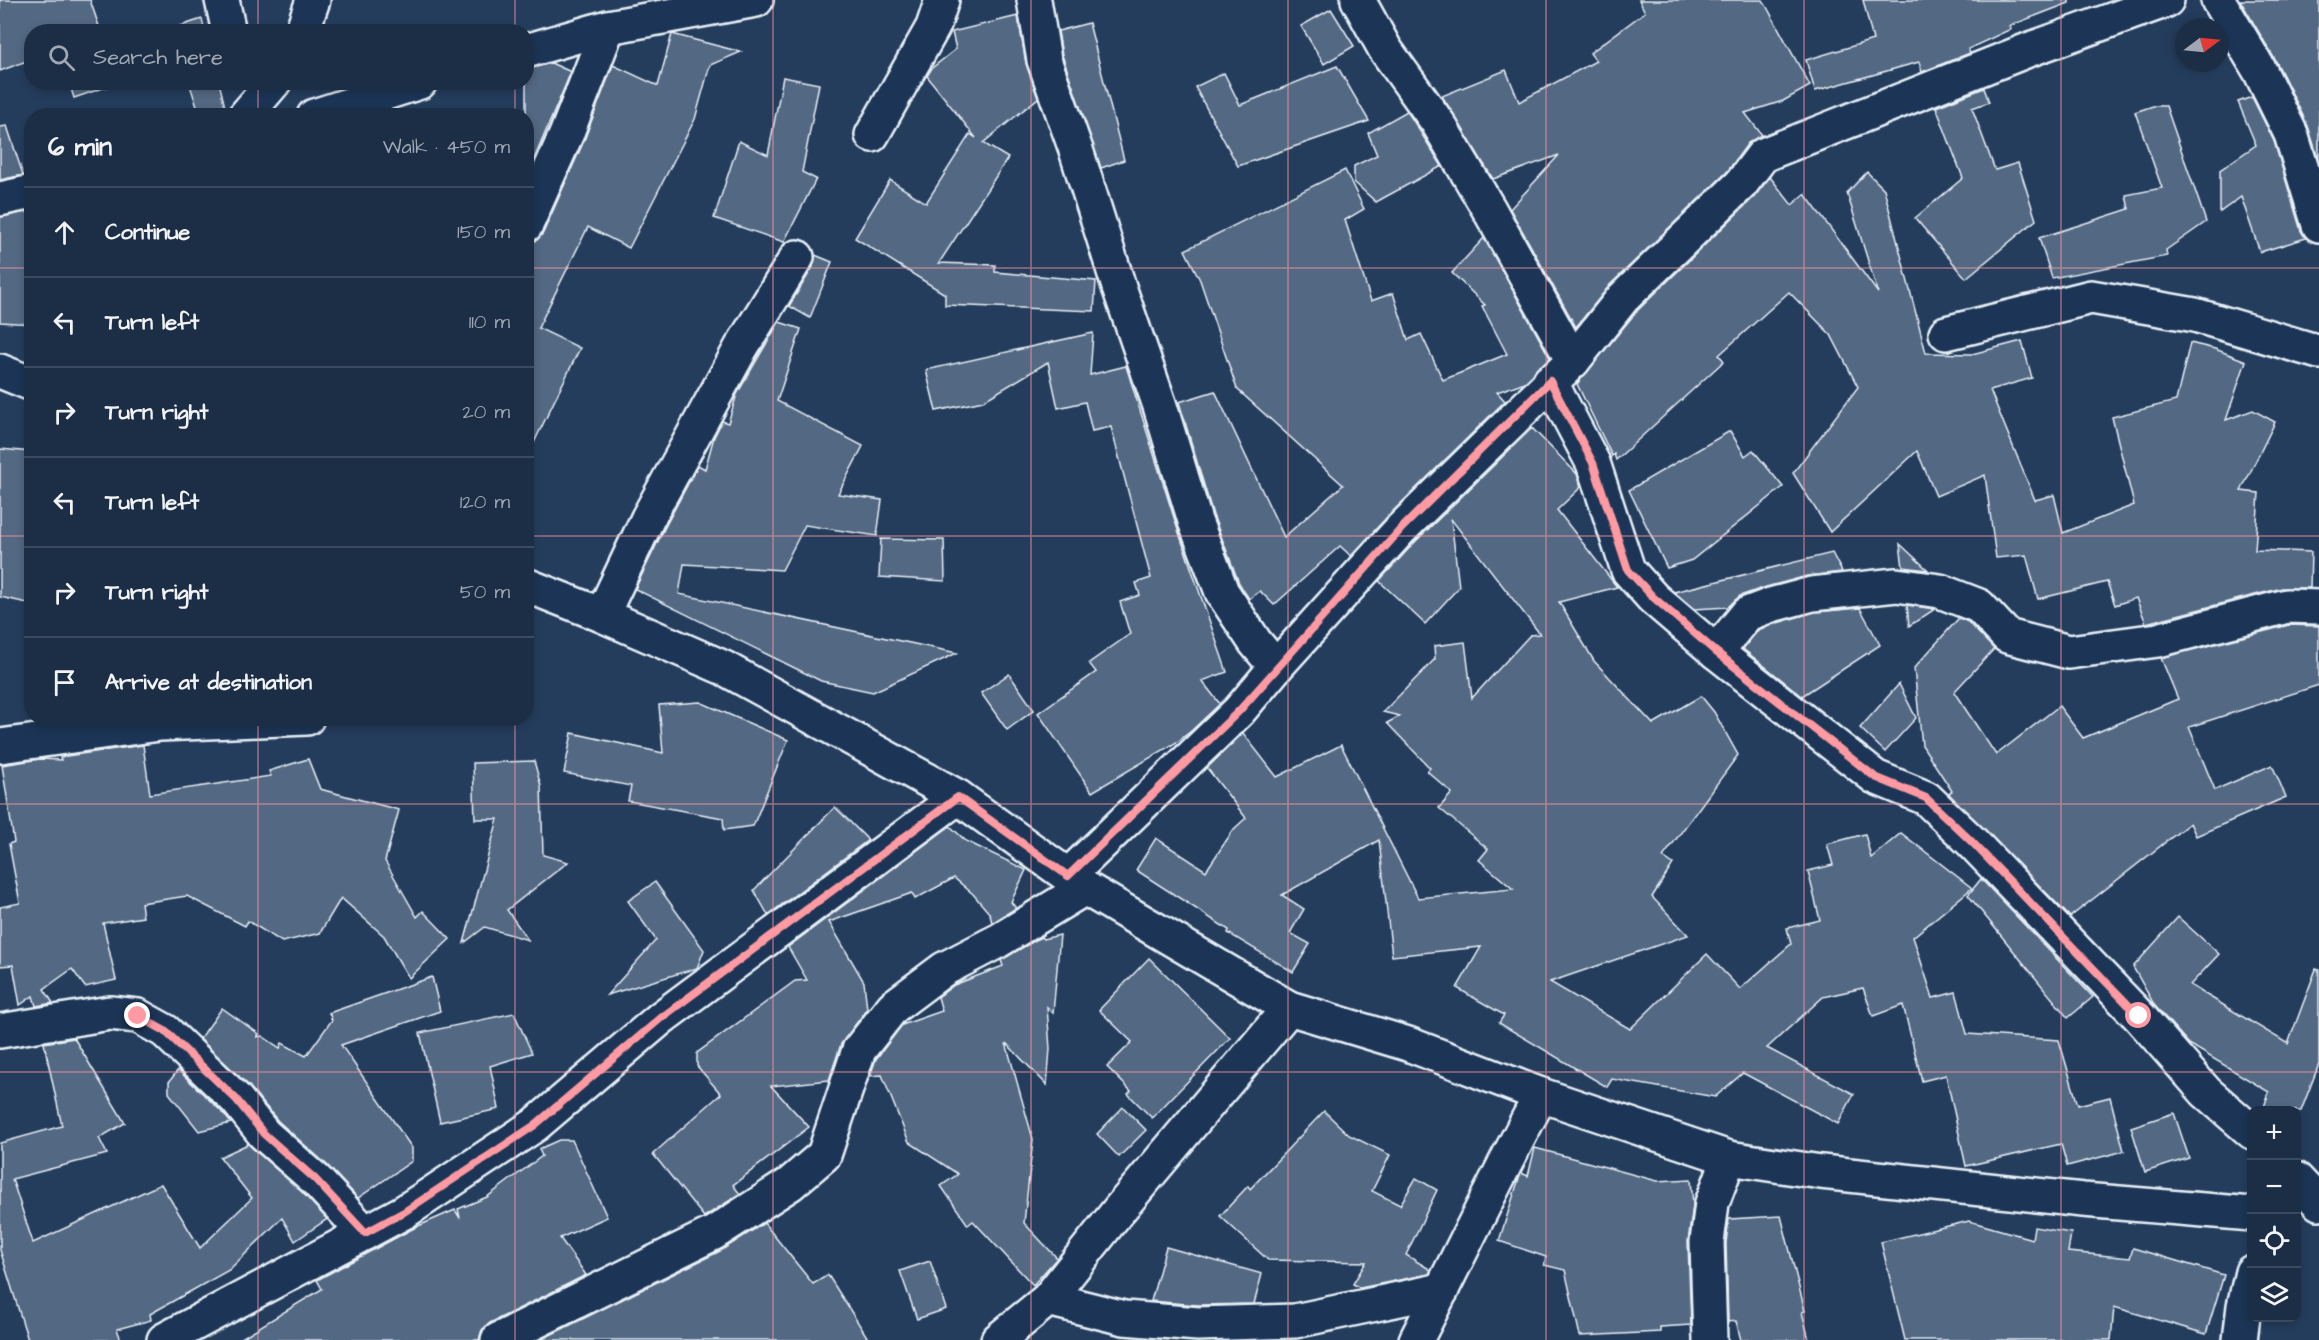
<!DOCTYPE html>
<meta charset="utf-8">
<style>
:root{--surface:#1c2e46;--page:#25364d;--text:#f1f3f6;--muted:#a0a8b3;--line:#3a4a5f}
body{margin:0;font-family:"Architects Daughter",sans-serif;background:var(--page);color:var(--text)}
.controls{position:absolute;right:18px;bottom:18px;display:grid;overflow:hidden;border-radius:12px;box-shadow:0 3px 9px #0003}
.controls button{width:54px;height:54px;display:grid;place-items:center;padding:0;border:0;border-bottom:2px solid var(--line);background:var(--surface);color:var(--text);font:30px sans-serif}
.compass{position:absolute;left:2175px;top:18px;width:54px;height:54px;border-radius:50%;background:var(--surface);box-shadow:0 3px 9px #0003;rotate:74deg}
.stop{position:absolute;width:18px;height:18px;margin:-14px;border:4px solid #ff9aa2;border-radius:50%;background:#fff}
.stop.end{background:#ff9aa2;border-color:#fff;box-shadow:0 2px 6px #0008}
.list{margin:0;padding:0;list-style:none}
h2{display:flex;justify-content:space-between;align-items:center;height:78px;margin:0;padding:0 24px;font-size:26px}
h2 small{font-size:20px;font-weight:400;color:var(--muted)}
.list li{display:grid;grid-template-columns:39px 1fr auto;gap:18px;align-items:center;box-sizing:border-box;height:90px;padding:0 24px;border-top:2px solid var(--line)}
.list b{display:block;font-size:22px;white-space:nowrap}
.list em{font-size:20px;font-style:normal;color:var(--muted)}
.icon{flex:none;width:33px;height:33px;fill:none;stroke:currentColor;stroke-width:2;stroke-linecap:round;stroke-linejoin:round}
.map{position:relative;flex:none;width:2319px;height:1340px;overflow:hidden}
.search{position:absolute;background:var(--surface);box-shadow:0 3px 9px #0003;left:24px;top:24px;width:510px;height:66px;display:flex;align-items:center;gap:15px;box-sizing:border-box;padding:0 21px;border-radius:24px;color:var(--muted);font-size:22px}
.panel{position:absolute;background:var(--surface);box-shadow:0 3px 9px #0003;left:24px;top:108px;width:510px;height:618px;border-radius:24px}
.map>svg:first-child{display:block}
.building{fill:#536782;stroke:#e8f1f8;stroke-width:1.5}
.lines{fill:none;stroke-linecap:round;stroke-linejoin:round}
.minor-casing{stroke:#e8f1f8;stroke-width:38}
.minor{stroke:#1d3557;stroke-width:33}
.route{stroke:#ff9aa2;stroke-width:8}
.grid{fill:none;stroke:#ff9aa2;stroke-width:1.5;stroke-opacity:0.55}
</style>
<div class="map">
<svg width="2319" height="1340" viewBox="0 0 2319 1340">
<rect width="100%" height="100%" fill="#253d5d"/>
<filter id="ink" filterUnits="userSpaceOnUse"><feTurbulence type="fractalNoise" baseFrequency=".0167" numOctaves="2"/><feDisplacementMap in="SourceGraphic" scale="12" xChannelSelector="R" yChannelSelector="G"/><feConvolveMatrix kernelMatrix="1 2 1 2 8 2 1 2 1" color-interpolation-filters="sRGB"/></filter>
<g filter="url(#ink)">
<!-- building -->
<g class="building">
<path d="M0 0H90L101 32H32V59L0 71Z"/>
<path d="M1639 0H1763L1810 86 1783 101 1745 113 1762 135 1748 143 1727 172 1610 285 1576 327 1510 209 1559 155 1493 179 1442 96 1506 70 1519 102 1596 61 1590 53 1645 12Z"/>
<path d="M1863 0H2069V3L2009 26 2011 29 1968 49 1970 53 1922 72 1919 62 1815 91 1806 60 1873 40Z"/>
<path d="M2240 0H2319V161L2308 126 2277 63Z"/>
<path d="M1331 9 1354 46 1324 64 1301 26Z"/>
<path d="M1018 16 1026 63 1038 98 983 143 1008 158 939 263 995 265V272L1096 281 1094 311 945 305V294L855 238 890 180 926 203 970 134 976 138 927 76 932 68 956 49 952 32Z"/>
<path d="M202 19 205 32H172L171 29Z"/>
<path d="M1089 23 1124 160 1101 168 1062 55 1058 31Z"/>
<path d="M672 34 741 52 710 65 695 119 629 248 588 227 538 328 580 348 526 459V243L537 240 543 233 583 143 613 65 658 86Z"/>
<path d="M551 63 571 72 526 178V74L528 69Z"/>
<path d="M1337 66 1369 121 1238 166 1195 87 1224 73 1240 105Z"/>
<path d="M783 77 819 84 802 172 816 179 784 242 714 218 739 141 768 155Z"/>
<path d="M69 82H118V83L74 98Z"/>
<path d="M189 82H219L227 116H200Z"/>
<path d="M1984 88 1989 102 1972 108 1995 170 2018 163 2036 220 1966 278 1915 218 1963 178 1936 107Z"/>
<path d="M2252 97 2274 141 2301 231 2306 238 2260 252 2241 197 2220 212V170L2256 145 2238 102Z"/>
<path d="M2153 106H2166L2206 222 2166 250 2167 256 2052 278 2039 238 2129 209 2126 195 2162 188 2135 112Z"/>
<path d="M1407 111 1442 166 1376 202 1354 182V166L1377 155 1368 133Z"/>
<path d="M7 126 23 175 0 180V127Z"/>
<path d="M1345 170 1364 209 1345 220 1371 301 1393 293 1408 340 1421 334 1443 380 1507 354 1482 306 1485 305 1452 273 1484 238 1550 358 1525 382 1497 392 1505 401 1388 516 1351 556 1340 546 1274 605 1260 591 1249 599 1239 583 1213 515 1179 402 1215 391 1284 537 1343 485 1237 389 1200 280 1185 250Z"/>
<path d="M1867 172 1884 189 1926 353 1972 354 2022 341 2032 378 1990 390 2035 500 2054 495 2063 533 2134 505 2112 417 2176 401 2190 343 2215 349 2246 361 2226 420 2253 410 2275 422 2241 491 2259 493 2255 550 2311 552 2310 588H2282L2146 623 2136 598 2115 605 2107 582 2038 599 2026 555 1996 558 1985 475 1936 496 1917 451 1830 532 1793 473 1858 387 1831 335 1789 292 1719 355 1724 361 1616 460 1614 454 1612 456 1577 384 1637 311 1754 197 1770 177 1792 205 1805 194 1878 293 1847 193Z"/>
<path d="M32 211V324L0 322V217Z"/>
<path d="M815 255 832 262 810 318 789 306 813 267Z"/>
<path d="M779 322 801 329 777 401 863 446 838 494 882 500 877 536 805 525 782 570 684 564 679 594 957 653 873 692 821 681 635 589 665 527 698 465 705 469 714 437 722 421 728 423 737 394Z"/>
<path d="M1093 333 1090 375 1126 366 1177 527 1227 672 1202 681 1220 704 1191 731 1177 742 1092 792 1038 713 1096 672 1089 663 1130 634 1120 602 1140 595 1136 583 1151 578 1111 427 1092 431 1085 402 1058 408 1048 362 983 401 936 411 926 370Z"/>
<path d="M1532 428 1577 474 1581 487 1557 510 1617 587 1559 602 1594 661 1653 724 1701 696 1714 712 1738 755 1663 857 1673 864 1652 897 1688 935 1550 982 1630 1029 1707 954 1740 989 1791 944 1787 928 1820 920 1808 871 1833 865 1827 844 1865 834 1871 858 1901 833 1972 888 1913 937 1933 998 1956 992 1967 1034 2059 1040 2078 1105 2110 1097 2124 1151 2067 1166 2061 1144 1966 1166 1946 1075 1922 1081 1903 1005 1873 1016 1863 988 1823 997 1767 1048 1854 1094 1838 1124 1743 1073 1715 1097 1612 1079 1607 1087 1499 1023 1504 1015 1457 988 1481 947 1392 956 1379 840 1282 895 1304 909 1290 933 1310 944 1293 972 1228 933 1229 930 1136 870 1156 838 1206 871 1234 829 1246 818 1207 768 1243 733 1277 777 1341 745 1418 898 1513 889 1479 860 1488 849 1439 808 1452 793 1427 771 1430 768 1387 723 1400 716 1383 712 1435 659 1434 646 1465 642 1472 698 1530 635 1540 634 1451 519 1459 587 1425 624 1379 581 1415 542Z"/>
<path d="M1730 431 1745 456 1753 450 1783 487 1692 560 1667 568 1629 490Z"/>
<path d="M0 449 32 452V604L0 597Z"/>
<path d="M881 539 944 540 945 581 879 577Z"/>
<path d="M1900 544 1928 570 1903 567Z"/>
<path d="M1832 553 1842 572 1807 576 1766 587 1740 596 1728 607 1694 609 1674 592Z"/>
<path d="M1907 605 1935 609 1909 626Z"/>
<path d="M1860 608 1880 645 1802 696 1743 649 1758 630 1777 623 1815 612Z"/>
<path d="M1959 618 1968 622 1994 649 1954 692 1996 755 2059 706 2083 738 2178 699 2161 658 2289 625 2319 626V685L2189 727 2215 790 2272 765 2286 797 2196 836 2190 823 2070 917 1949 794 1952 791 1922 745 1914 668Z"/>
<path d="M1009 674 1034 710 1007 730 981 693Z"/>
<path d="M1899 684 1916 718 1885 752 1860 728Z"/>
<path d="M700 702 788 740 753 826 724 830 723 818 628 801 631 786 564 773 572 733 663 753 659 705Z"/>
<path d="M143 745 150 794 271 776 269 771 308 759 320 789 399 810 385 861 417 917 423 911 450 939 409 978 384 936 341 898 320 933 282 942 248 921 245 926 187 896 141 903 143 917 103 923 116 980 85 987 72 969 44 989 53 1003 36 1006 33 996 20 1005 13 965 0 966V907L20 903 9 844 14 842 2 765 40 759 61 760 60 757Z"/>
<path d="M534 761 541 786 543 855 568 862 507 910 528 940 485 927 464 943 498 819H475L473 763Z"/>
<path d="M835 807 868 840 768 915 754 890Z"/>
<path d="M950 826 966 841 1026 870 1011 902 1016 908 992 923 990 914 973 894 954 878 915 899 912 893 829 922 864 982 867 1009 841 1044 829 1080 771 1086 809 1127 733 1185 740 1194 704 1217 653 1154 721 1094 697 1066V1053L795 981 807 980 788 947Z"/>
<path d="M1981 879 2093 997 2068 1018 1968 895Z"/>
<path d="M655 882 704 950 697 968 607 995 656 940 628 901Z"/>
<path d="M2178 917 2219 954 2190 985 2288 1044 2316 969 2319 970V1064L2301 1111 2263 1110 2269 1092 2189 1044 2155 1006 2133 967Z"/>
<path d="M1060 935 1053 1013 1047 1007 1050 1049 1047 1085 1006 1043 1033 1139 1024 1223 1057 1258 1033 1285 973 1221 968 1225 941 1186 958 1174 909 1142 882 1075 870 1076 876 1059 902 1025 942 1011 938 997 954 985 1003 966 1001 960 1041 937 1043 939Z"/>
<path d="M1149 958 1230 1038 1152 1118 1128 1094 1131 1091 1107 1067 1132 1042 1099 1010Z"/>
<path d="M432 977 440 1011 341 1045 412 1148V1161L358 1198 327 1165 278 1121 249 1086 200 1039 222 1008 259 1034 257 1037 262 1036 280 1048 282 1043 306 1056 332 1020 329 1013Z"/>
<path d="M514 1013 532 1053 490 1066 499 1109 440 1122 420 1033Z"/>
<path d="M74 1038 125 1123 99 1138 107 1154 12 1179 33 1243 161 1184 200 1248 252 1198 220 1157 248 1144 302 1192 327 1219 295 1241 282 1218 229 1270 150 1314 151 1320 117 1329 121 1340H28L0 1250V1143L62 1126 44 1043Z"/>
<path d="M178 1070 222 1112 231 1123 199 1131 169 1093V1082Z"/>
<path d="M1123 1107 1146 1130 1119 1157 1097 1134Z"/>
<path d="M1324 1111 1349 1135 1390 1155 1372 1191 1400 1205 1416 1178 1437 1190 1406 1255 1431 1270 1429 1274 1360 1288 1353 1284 1366 1262 1268 1260 1220 1216 1248 1186 1250 1189Z"/>
<path d="M2174 1113 2189 1158 2145 1172 2131 1127Z"/>
<path d="M559 1140H572L607 1217 560 1238 586 1275 490 1323 482 1330 479 1340H238L322 1289 317 1280 416 1227 455 1210 460 1218 458 1209 487 1197 542 1156 539 1149Z"/>
<path d="M1535 1148 1657 1181 1691 1179 1693 1205 1688 1242 1691 1325 1660 1327V1332L1580 1336 1565 1270 1544 1265 1546 1257 1499 1241 1520 1175 1521 1173 1528 1176Z"/>
<path d="M1781 1216 1805 1311 1802 1312 1809 1340H1741L1736 1321 1728 1322 1726 1243 1729 1219Z"/>
<path d="M1969 1221 2032 1239 2034 1227 2071 1233 2068 1252 2130 1258 2133 1248 2224 1275 2206 1334 2114 1307 2111 1340H1905L1881 1242Z"/>
<path d="M764 1223 813 1284 828 1275 869 1340H540L722 1250Z"/>
<path d="M1166 1247 1262 1274 1254 1304 1198 1305 1151 1301Z"/>
<path d="M930 1261 946 1309 917 1319 900 1271Z"/>
</g>
<g class="lines">
<defs>
<g id="minor">
<path d="M222 0 229 32"/>
<path d="M1034 0 1044 60 1076 150 1119 287 1160 406 1195 521 1222 592 1255 642 1276 667 1239 711 1068 876"/>
<path d="M2218 0 2260 71 2291 134 2319 225"/>
<path d="M302 32 313 0"/>
<path d="M526 51 608 27 756 0"/>
<path d="M245 116 274 82"/>
<path d="M314 116 420 82"/>
<path d="M872 135 933 27 942 0"/>
<path d="M0 199 32 192"/>
<path d="M526 225 566 135 608 27"/>
<path d="M1946 333 2091 297 2195 315 2319 352"/>
<path d="M1573 361 1623 298 1741 184 1763 155 2028 50 2167 0"/>
<path d="M0 371 32 384"/>
<path d="M1550 381 1593 463 1628 570 1653 598 1716 652 1875 777 1926 798 1972 842 2139 1016 2206 1092 2252 1132"/>
<path d="M526 585 602 615 724 668 958 797 1085 888 1289 1008 1408 1044 1541 1095 1729 1158 1821 1172 2083 1200 2252 1214"/>
<path d="M602 615 648 518 741 348 797 257"/>
<path d="M1716 652 1747 614 1771 605 1812 594 1896 585 1940 591 1979 606 2007 636 2069 652 2158 640 2287 606 2319 607"/>
<path d="M1276 667 1401 529 1573 361 1490 211 1438 123 1385 49 1358 0"/>
<path d="M0 746 160 724 307 718"/>
<path d="M0 1031 110 1013 138 1016 165 1031 236 1099 264 1134 315 1179 365 1233"/>
<path d="M2296 1179 2319 1203"/>
<path d="M1048 1299 1124 1318 1198 1324 1295 1321 1442 1290"/>
<path d="M164 1340 404 1212 535 1125 661 1018 958 797"/>
<path d="M498 1340 714 1233 790 1184 824 1155 859 1050 893 1007 944 969 998 941 1085 888"/>
<path d="M998 1340 1048 1299 1118 1211 1289 1008"/>
<path d="M1416 1340C1458 1259 1497 1176 1541 1095"/>
<path d="M1710 1340 1707 1242 1712 1203 1729 1158"/>
<path d="M2240 1340 2244 1306 2252 1272"/>
</g>
</defs>
<!-- minor casing -->
<use href="#minor" class="minor-casing"/>
<!-- minor -->
<use href="#minor" class="minor"/>
</g>
</g>
<g class="lines" filter="url(#ink)">
<!-- route -->
<path class="route" d="M138 1016 165 1031 236 1099 264 1134 315 1179 365 1233 404 1212 535 1125 661 1018 958 797 1068 876 1239 711 1401 529 1550 381 1593 463 1628 570 1653 597 1716 652 1875 777 1926 798 1972 842 2139 1016"/>
</g>
<!-- grid -->
<path class="grid" d="M258 0V32M515 0V32M773 0V1340M1031 0V1340M1288 0V1340M1546 0V1340M1804 0V1340M2061 0V1340M258 82V116M515 82V116M0 268H32M526 268H2319M0 536H32M526 536H2319M258 718V1340M515 718V1340M0 804H2319M0 1072H2319"/>
</svg>
<div class="controls">
<button>+</button>
<button>−</button>
<button><svg class="icon" aria-label="locate" viewBox="0 0 24 24"><circle cx="12" cy="12" r="6"/><path d="M12 2v4M12 18v4M2 12h4M18 12h4"/></svg></button>
<button><svg class="icon" aria-label="layers" viewBox="0 0 24 24"><path d="M12 4l9 5-9 5-9-5zM3 14l9 5 9-5"/></svg></button>
</div>
<svg class="compass" viewBox="-18 -18 36 36"><path d="M0-13l5 13h-10z" fill="#e53935"/><path d="M0 13l5-13h-10z" fill="#a0a8b3"/></svg>
<div class="stop" style="left:2139px;top:1016px"></div>
<div class="stop end" style="left:138px;top:1016px"></div>
<div class="search"><svg class="icon" aria-label="search" viewBox="0 0 24 24"><circle cx="10" cy="10" r="6"/><path d="M15 15l6 6"/></svg>Search here</div>
<section class="panel">
<h2>6 min<small>Walk · 450 m</small></h2>
<ul class="list">
<li><svg class="icon" aria-label="ahead" viewBox="0 0 24 24"><path d="M12 20V5M6 11l6-6 6 6"/></svg><div><b>Continue</b></div><em>150 m</em></li>
<li><svg class="icon" aria-label="left" viewBox="0 0 24 24"><path d="M17 20v-9H6M10 6l-5 5 5 5"/></svg><div><b>Turn left</b></div><em>110 m</em></li>
<li><svg class="icon" aria-label="right" viewBox="0 0 24 24"><path d="M7 20v-9h11M14 6l5 5-5 5"/></svg><div><b>Turn right</b></div><em>20 m</em></li>
<li><svg class="icon" aria-label="left" viewBox="0 0 24 24"><path d="M17 20v-9H6M10 6l-5 5 5 5"/></svg><div><b>Turn left</b></div><em>120 m</em></li>
<li><svg class="icon" aria-label="right" viewBox="0 0 24 24"><path d="M7 20v-9h11M14 6l5 5-5 5"/></svg><div><b>Turn right</b></div><em>50 m</em></li>
<li><svg class="icon" aria-label="arrive" viewBox="0 0 24 24"><path d="M6 21V4h12l-3 4 3 4H6"/></svg><div><b>Arrive at destination</b></div></li>
</ul>
</section>
</div>
